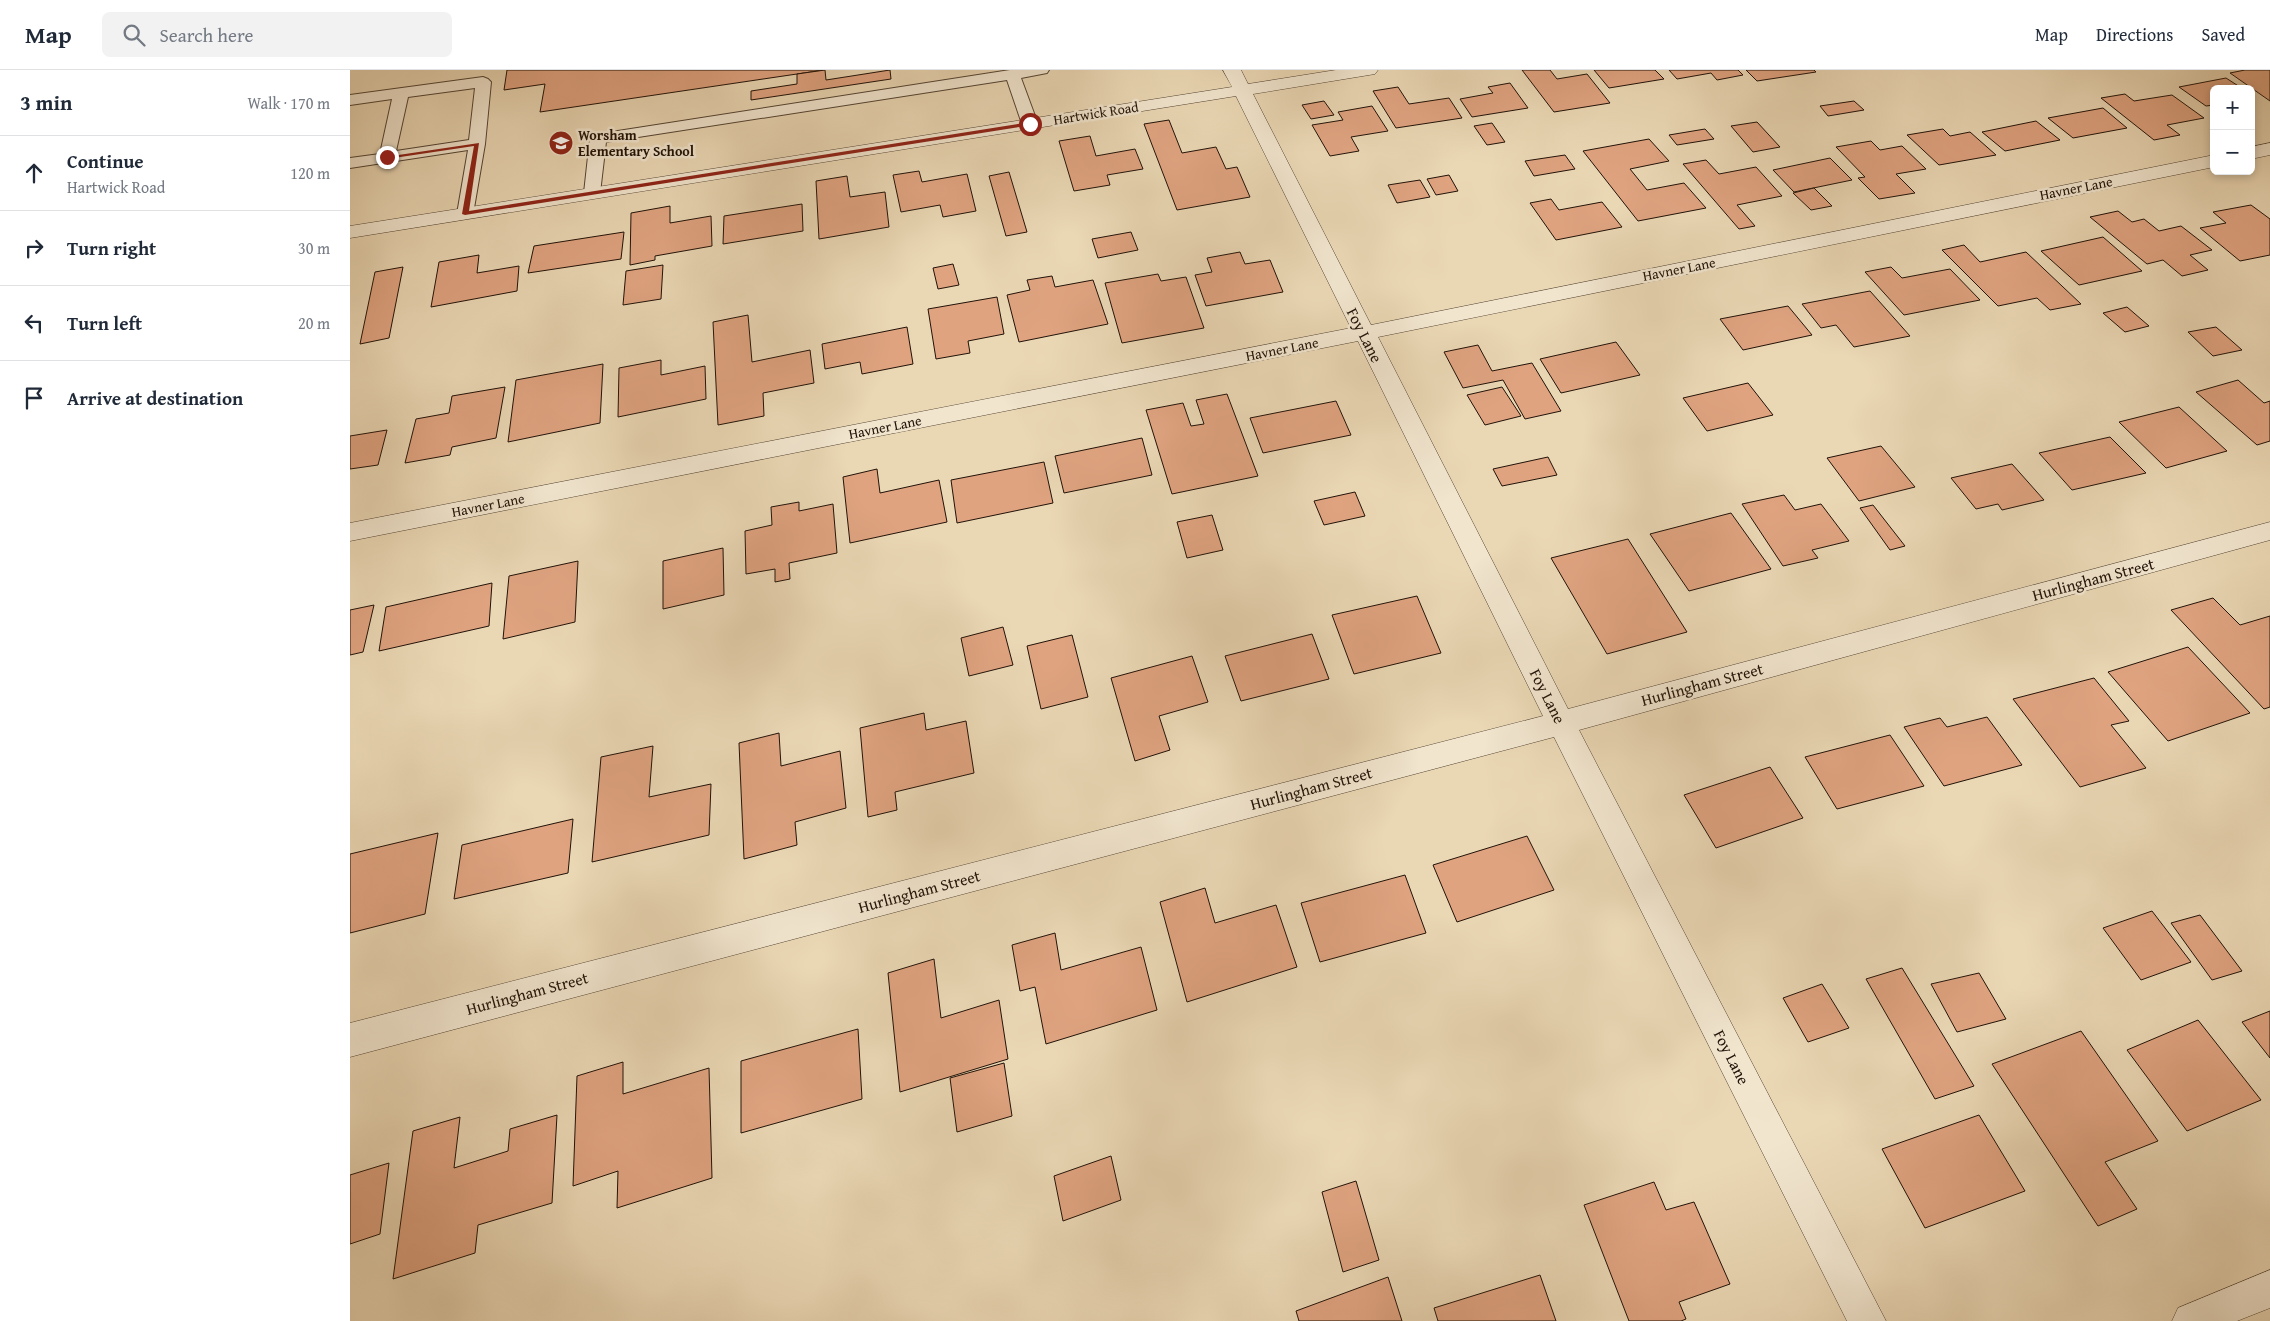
<!DOCTYPE html>
<meta charset="utf-8">
<style>
:root{--surface:#fff;--page:#f2f2f3;--text:#1f2937;--muted:#747a83;--line:#e0e1e3}
body{margin:0;font-family:"Gentium Book Plus",serif;background:var(--page);color:var(--text)}
.controls{position:absolute;right:15px;top:15px;display:grid;overflow:hidden;border-radius:8px;box-shadow:0 2px 8px #0003}
.controls button{width:45px;height:45px;display:grid;place-items:center;padding:0;border:0;border-bottom:1px solid var(--line);background:var(--surface);color:var(--text);font:25px sans-serif}
.stop{position:absolute;width:15px;height:15px;margin:-11px;border:4px solid #8f2418;border-radius:50%;background:#fff}
.stop.end{background:#8f2418;border-color:#fff;box-shadow:0 1px 5px #0008}
.list{margin:0;padding:0;list-style:none}
h2{display:flex;justify-content:space-between;align-items:center;height:65px;margin:0;padding:0 20px;font-size:21px}
h2 small{font-size:16px;font-weight:400;color:var(--muted)}
.list li{display:grid;grid-template-columns:32px 1fr auto;gap:15px;align-items:center;box-sizing:border-box;height:75px;padding:0 20px;border-top:1px solid var(--line)}
.list b{display:block;font-size:19px;white-space:nowrap}
.list p{margin:0;font-size:16px;white-space:nowrap;color:var(--muted)}
.list em{font-size:16px;font-style:normal;color:var(--muted)}
.icon{flex:none;width:28px;height:28px;fill:none;stroke:currentColor;stroke-width:2;stroke-linecap:round;stroke-linejoin:round}
.map{position:relative;flex:none;width:1920px;height:1251px;overflow:hidden}
header{display:flex;align-items:center;gap:30px;box-sizing:border-box;height:70px;padding:0 25px;background:var(--surface);border-bottom:1px solid var(--line)}
header strong{font-size:24px}
nav{display:flex;gap:28px;margin-inline-start:auto;font-size:18px}
.search{width:350px;height:45px;background:var(--page);display:flex;align-items:center;gap:12px;box-sizing:border-box;padding:0 18px;border-radius:8px;color:var(--muted);font-size:19px}
main{display:flex}
aside{flex:1;background:var(--surface)}
.map>svg:first-child{display:block}
.building{fill:#dfa380;stroke:#211208}
.lines{fill:none;stroke-linecap:round;stroke-linejoin:round}
.service-casing{stroke:#534333;stroke-width:2}
.minor-casing{stroke:#534333;stroke-width:1}
.service{fill:#f1e5ce;fill-rule:evenodd}
.minor{fill:#f1e5ce;fill-rule:evenodd}
.route{fill:#8f2418}
.labels{text-anchor:middle;dominant-baseline:central;stroke-width:5;stroke-linejoin:round;paint-order:stroke}
.far-street-label{font-size:14px;fill:#211208;stroke:#f1e5ce}
.far-poi-label{font-size:14px;font-weight:bold;fill:#211208;stroke:#f1e5ce;text-anchor:start}
.street-label{font-size:16px;fill:#211208;stroke:#f1e5ce}
</style>
<header>
<strong>Map</strong>
<div class="search"><svg class="icon" aria-label="search" viewBox="0 0 24 24"><circle cx="10" cy="10" r="6"/><path d="M15 15l6 6"/></svg>Search here</div>
<nav><a>Map</a><a>Directions</a><a>Saved</a></nav>
</header>
<main>
<aside>
<h2>3 min<small>Walk · 170 m</small></h2>
<ul class="list">
<li><svg class="icon" aria-label="ahead" viewBox="0 0 24 24"><path d="M12 20V5M6 11l6-6 6 6"/></svg><div><b>Continue</b><p>Hartwick Road</p></div><em>120 m</em></li>
<li><svg class="icon" aria-label="right" viewBox="0 0 24 24"><path d="M7 20v-9h11M14 6l5 5-5 5"/></svg><div><b>Turn right</b></div><em>30 m</em></li>
<li><svg class="icon" aria-label="left" viewBox="0 0 24 24"><path d="M17 20v-9H6M10 6l-5 5 5 5"/></svg><div><b>Turn left</b></div><em>20 m</em></li>
<li><svg class="icon" aria-label="arrive" viewBox="0 0 24 24"><path d="M6 21V4h12l-3 4 3 4H6"/></svg><div><b>Arrive at destination</b></div></li>
</ul>
</aside>
<div class="map">
<svg width="1920" height="1251" viewBox="0 0 1920 1251">
<rect width="100%" height="100%" fill="#ead7b4"/>
<filter id="stains"><feTurbulence type="fractalNoise" baseFrequency=".004" numOctaves="4"/><feColorMatrix values="0 0 0 0 .2 0 0 0 0 .09 0 0 0 0 .02 0 0 0 .5 -.17"/></filter>
<radialGradient id="worn" r=".72"><stop offset=".6" stop-color="#630" stop-opacity="0"/><stop offset="1" stop-color="#630" stop-opacity=".3"/></radialGradient>
<!-- building -->
<g class="building">
<path d="M157 0H474L190 42 195 14 154 20Z"/>
<path d="M475 0 476 10 540 0 541 9 401 30V21L447 14V4Z"/>
<path d="M1172 0H1200L1207 9 1237 4 1260 33 1204 42Z"/>
<path d="M1244 0H1305L1314 9 1259 18Z"/>
<path d="M1319 0H1388L1393 5 1367 10 1361 3 1327 9Z"/>
<path d="M1396 0H1464L1466 2 1407 11Z"/>
<path d="M1895 0H1920V31L1880 3Z"/>
<path d="M1876 8 1893 19H1864V35L1856 36 1829 17Z"/>
<path d="M1160 13 1178 38 1122 47 1110 29 1143 23 1138 17Z"/>
<path d="M1048 17 1059 34 1099 28 1112 48 1046 58 1023 21Z"/>
<path d="M1775 24 1784 31 1822 25 1854 48 1817 55 1830 65 1804 70 1751 28Z"/>
<path d="M974 31 984 45 961 49 952 35Z"/>
<path d="M1504 31 1514 40 1478 46 1470 36Z"/>
<path d="M1022 36 1038 61 1001 67 1009 81 980 86 962 55 993 50 988 42Z"/>
<path d="M1753 38 1777 58 1723 68 1698 48Z"/>
<path d="M819 50 832 83 866 77 876 99 887 97 900 127 827 140 794 54Z"/>
<path d="M1686 51 1710 70 1655 81 1632 62Z"/>
<path d="M1407 52 1430 77 1403 82 1381 56Z"/>
<path d="M1142 53 1155 72 1137 75 1124 56Z"/>
<path d="M1355 59 1364 69 1327 75 1319 65Z"/>
<path d="M1593 59 1600 66 1620 62 1646 85 1589 95 1557 65Z"/>
<path d="M740 66 746 86 785 79 793 99 757 105 760 115 724 121 709 71Z"/>
<path d="M1299 69 1319 91 1280 99 1297 120 1334 113 1356 138 1288 151 1233 81Z"/>
<path d="M1521 71 1530 80 1552 76 1576 99 1546 104 1565 123 1529 129 1508 108 1515 107 1486 77Z"/>
<path d="M1215 85 1225 99 1184 106 1175 91Z"/>
<path d="M1480 88 1502 110 1444 122 1423 100Z"/>
<path d="M1356 90 1369 104 1406 97 1432 126 1387 135 1405 156 1389 159 1333 94Z"/>
<path d="M569 101 572 112 617 104 626 141 593 147 590 135 551 142 543 105Z"/>
<path d="M659 102 677 162 656 166 639 106Z"/>
<path d="M1099 105 1108 121 1086 125 1077 109Z"/>
<path d="M497 106 500 127 535 122 539 157 469 169 466 111Z"/>
<path d="M1070 110 1080 127 1047 133 1038 115Z"/>
<path d="M1464 118 1482 136 1461 140 1443 123Z"/>
<path d="M1201 129 1209 140 1252 132 1272 157 1206 170 1180 133Z"/>
<path d="M452 134 453 161 373 174 374 146Z"/>
<path d="M1901 135 1920 149V185L1890 191 1850 158 1876 153 1863 142Z"/>
<path d="M320 136V153L361 146 362 176 305 186V190L280 195 281 143Z"/>
<path d="M1768 141 1782 152 1794 149 1809 161 1831 156 1862 180 1840 185 1858 200 1832 206 1813 190 1797 194 1740 147Z"/>
<path d="M274 162 271 189 178 203 184 176Z"/>
<path d="M781 162 788 180 748 188 742 169Z"/>
<path d="M1753 167 1792 201 1729 215 1691 181Z"/>
<path d="M1614 175 1630 192 1676 182 1731 234 1700 240 1687 228 1648 236 1592 180Z"/>
<path d="M890 182 895 194 920 190 933 222 856 236 845 205 862 202 857 188Z"/>
<path d="M129 185 127 203 169 196 167 221 81 237 89 192Z"/>
<path d="M603 194 609 215 588 219 583 198Z"/>
<path d="M313 195 311 229 273 235 276 201Z"/>
<path d="M53 197 39 268 10 274 25 202Z"/>
<path d="M1541 197 1552 208 1600 199 1630 230 1554 245 1515 202Z"/>
<path d="M808 204 811 211 836 207 854 258 772 273 755 213Z"/>
<path d="M702 206 705 217 743 210 758 254 669 272 657 225 680 220 677 210Z"/>
<path d="M1520 221 1560 266 1504 277 1486 255 1471 258 1452 234Z"/>
<path d="M647 227 654 264 618 271 620 283 586 289 578 239Z"/>
<path d="M1438 236 1462 265 1393 280 1370 249Z"/>
<path d="M1777 237 1799 256 1775 262 1753 243Z"/>
<path d="M398 245 402 292 460 280 464 313 413 323 414 346 368 355 363 252Z"/>
<path d="M557 257 563 294 512 304 510 292 475 299 472 274Z"/>
<path d="M1866 257 1892 280 1863 286 1838 262Z"/>
<path d="M1266 272 1290 305 1211 323 1190 289Z"/>
<path d="M1128 275 1142 301 1182 293 1211 341 1175 349 1153 310 1113 318 1094 282Z"/>
<path d="M311 290V305L355 296 356 329 268 347 269 298Z"/>
<path d="M253 294 250 353 158 372 166 310Z"/>
<path d="M1888 310 1914 333 1920 331V371L1907 375 1846 322Z"/>
<path d="M1398 313 1423 345 1357 361 1333 328Z"/>
<path d="M155 317 146 368 102 377 100 385 55 393 66 349 99 343 102 326Z"/>
<path d="M1152 317 1171 346 1135 355 1117 325Z"/>
<path d="M877 324 908 406 822 424 796 340 833 333 841 356 854 354 846 330Z"/>
<path d="M986 331 1001 365 913 383 900 348Z"/>
<path d="M1829 337 1877 381 1816 398 1769 352Z"/>
<path d="M37 360 28 395 0 399V366Z"/>
<path d="M1760 367 1796 403 1722 420 1689 383Z"/>
<path d="M792 368 802 405 714 423 705 386Z"/>
<path d="M1531 376 1565 417 1509 431 1477 388Z"/>
<path d="M1198 387 1207 405 1152 416 1143 399Z"/>
<path d="M694 392 703 433 607 453 601 410Z"/>
<path d="M1662 394 1694 430 1652 440 1648 434 1626 439 1601 408Z"/>
<path d="M527 399 530 423 589 410 597 452 500 473 493 407Z"/>
<path d="M1005 422 1015 446 974 455 964 431Z"/>
<path d="M1434 425 1445 440 1471 434 1499 471 1462 480 1468 488 1433 496 1392 434Z"/>
<path d="M449 432V441L483 434 487 483 439 493 440 509 425 512V499L396 504 395 461 422 455 421 437Z"/>
<path d="M1523 435 1555 476 1540 480 1510 438Z"/>
<path d="M1381 443 1421 499 1339 521 1300 464Z"/>
<path d="M862 445 873 480 837 488 827 452Z"/>
<path d="M1278 469 1337 562 1257 584 1201 488Z"/>
<path d="M373 478 374 525 313 539V491Z"/>
<path d="M228 491 225 552 153 569 159 506Z"/>
<path d="M142 513 139 556 29 581 36 537Z"/>
<path d="M1067 526 1091 583 1004 604 982 545Z"/>
<path d="M1863 528 1890 555 1920 546V637L1914 639 1821 540Z"/>
<path d="M24 535 13 582 0 585V540Z"/>
<path d="M653 557 663 595 619 606 611 568Z"/>
<path d="M962 564 979 609 891 631 875 586Z"/>
<path d="M722 565 738 627 691 639 677 576Z"/>
<path d="M1838 577 1900 643 1818 671 1758 602Z"/>
<path d="M842 586 858 632 809 646 820 680 785 691 761 608Z"/>
<path d="M1744 608 1779 651 1761 655 1796 698 1730 717 1663 629Z"/>
<path d="M574 643 576 660 616 651 624 703 545 722 547 740 518 747 510 658Z"/>
<path d="M1637 647 1672 695 1594 716 1554 657 1590 648 1597 657Z"/>
<path d="M429 663 431 696 490 681 496 738 445 752 447 775 394 789 389 673Z"/>
<path d="M1540 665 1574 716 1487 739 1455 687Z"/>
<path d="M303 676 299 727 361 714 359 765 242 792 251 687Z"/>
<path d="M1420 697 1453 748 1366 778 1334 725Z"/>
<path d="M223 749 218 803 104 829 112 775Z"/>
<path d="M88 763 75 844 0 863V784Z"/>
<path d="M1177 766 1204 820 1107 852 1083 795Z"/>
<path d="M1055 805 1076 863 970 892 951 833Z"/>
<path d="M855 818 865 853 926 835 947 897 837 932 810 832Z"/>
<path d="M1802 841 1841 892 1791 910 1753 858Z"/>
<path d="M1850 845 1892 901 1862 910 1821 853Z"/>
<path d="M705 863 711 900 791 877 807 940 696 974 685 917 670 921 662 875Z"/>
<path d="M584 889 591 948 649 930 658 989 550 1022 538 903Z"/>
<path d="M1552 898 1624 1016 1585 1029 1516 909Z"/>
<path d="M1629 903 1656 949 1607 962 1581 914Z"/>
<path d="M1472 914 1499 958 1458 972 1433 928Z"/>
<path d="M1920 941V988L1892 952Z"/>
<path d="M1848 950 1911 1030 1837 1061 1777 980Z"/>
<path d="M508 959 512 1029 391 1063V991Z"/>
<path d="M1731 961 1808 1071 1755 1092 1787 1139 1748 1156 1642 994Z"/>
<path d="M273 992V1024L359 998 362 1108 267 1138 268 1101 223 1116 227 1006Z"/>
<path d="M654 993 662 1046 607 1062 600 1008Z"/>
<path d="M207 1045 202 1133 128 1155 125 1183 43 1209 63 1061 110 1047 104 1098 158 1081 160 1059Z"/>
<path d="M1629 1045 1675 1121 1575 1158 1532 1079Z"/>
<path d="M761 1086 771 1130 713 1151 704 1106Z"/>
<path d="M39 1093 30 1164 0 1174V1105Z"/>
<path d="M1006 1111 1029 1190 993 1202 972 1122Z"/>
<path d="M1304 1112 1316 1140 1344 1132 1380 1214 1329 1232 1336 1249 1331 1251H1279L1234 1135Z"/>
<path d="M1190 1205 1206 1251H1088L1084 1238Z"/>
<path d="M1038 1207 1052 1251H949L946 1241Z"/>
</g>
<g class="lines">
<defs>
<g id="service">
<path d="M660 0H699L697 3 671 8 688 54 686 57H674L672 54 657 10 256 72 250 123 248 127H236L234 123 240 68 242 65Z"/>
<path d="M133 7 138 9 141 12 135 74 123 144 121 148H109L107 144 118 80 0 98V88L30 84 42 29 0 35V25ZM125 18 119 70 46 81 58 27Z"/>
</g>
<g id="minor">
<path d="M873 0H891L898 14 986 0H1028L1025 4 1019 5 903 24 1021 255 1864 85V97L1028 267 1218 639 1920 452V470L1229 660 1536 1251H1497L1204 667 0 987V953L1193 646 1008 271 0 471V453L1001 258 886 26 0 168V156L882 17Z"/>
<path d="M1920 73V85L1901 89V77Z"/>
<path d="M1920 1200V1238L1887 1251H1822L1828 1238Z"/>
</g>
</defs>
<!-- service casing -->
<use href="#service" class="service-casing"/>
<!-- minor casing -->
<use href="#minor" class="minor-casing"/>
<!-- service -->
<use href="#service" class="service"/>
<!-- minor -->
<use href="#minor" class="minor"/>
</g>
<!-- route -->
<path class="route" d="M680 52 682 55 115 145 112 144 124 76 37 89 35 87 129 73 119 141Z"/>
<!-- icons -->
<defs>
<symbol id="school-disc" viewBox="-11 -11 22 22"><circle r="9.5" fill="#8f2418" stroke="#f1e5ce"/><path d="M0-5L7-2L0 1L-7-2ZM-4 1L0 2.5L4 1V4Q0 6-4 4Z" fill="#fff"/></symbol>
</defs>
<g fill-rule="evenodd">
<use href="#school-disc" x="197" y="59" width="28" height="28"/>
</g>
<g class="labels">
<!-- far-street labels -->
<g class="far-street-label">
<text transform="translate(746 43) rotate(-9)">Hartwick Road</text>
<text transform="translate(1726 118) rotate(-11)">Havner Lane</text>
<text transform="translate(1329 199) rotate(-11)">Havner Lane</text>
<text transform="translate(932 279) rotate(-11)">Havner Lane</text>
<text transform="translate(535 357) rotate(-11)">Havner Lane</text>
<text transform="translate(138 435) rotate(-11)">Havner Lane</text>
</g>
<!-- far-poi labels -->
<g class="far-poi-label">
<text x="228" y="65">Worsham<tspan x="228" dy="16">Elementary School</tspan></text>
</g>
<!-- street labels -->
<g class="street-label">
<text transform="translate(1015 265) rotate(63)">Foy Lane</text>
<text transform="translate(1743 509) rotate(-15)">Hurlingham Street</text>
<text transform="translate(1352 614) rotate(-15)">Hurlingham Street</text>
<text transform="translate(1198 626) rotate(63)">Foy Lane</text>
<text transform="translate(961 718) rotate(-15)">Hurlingham Street</text>
<text transform="translate(569 821) rotate(-15)">Hurlingham Street</text>
<text transform="translate(177 923) rotate(-15)">Hurlingham Street</text>
<text transform="translate(1382 987) rotate(63)">Foy Lane</text>
</g>
</g>
<rect width="100%" height="100%" filter="url(#stains)"/>
<rect width="100%" height="100%" fill="url(#worn)"/>
</svg>
<div class="controls">
<button>+</button>
<button>−</button>
</div>
<div class="stop" style="left:680px;top:54px"></div>
<div class="stop end" style="left:37px;top:87px"></div>
</div>
</main>
